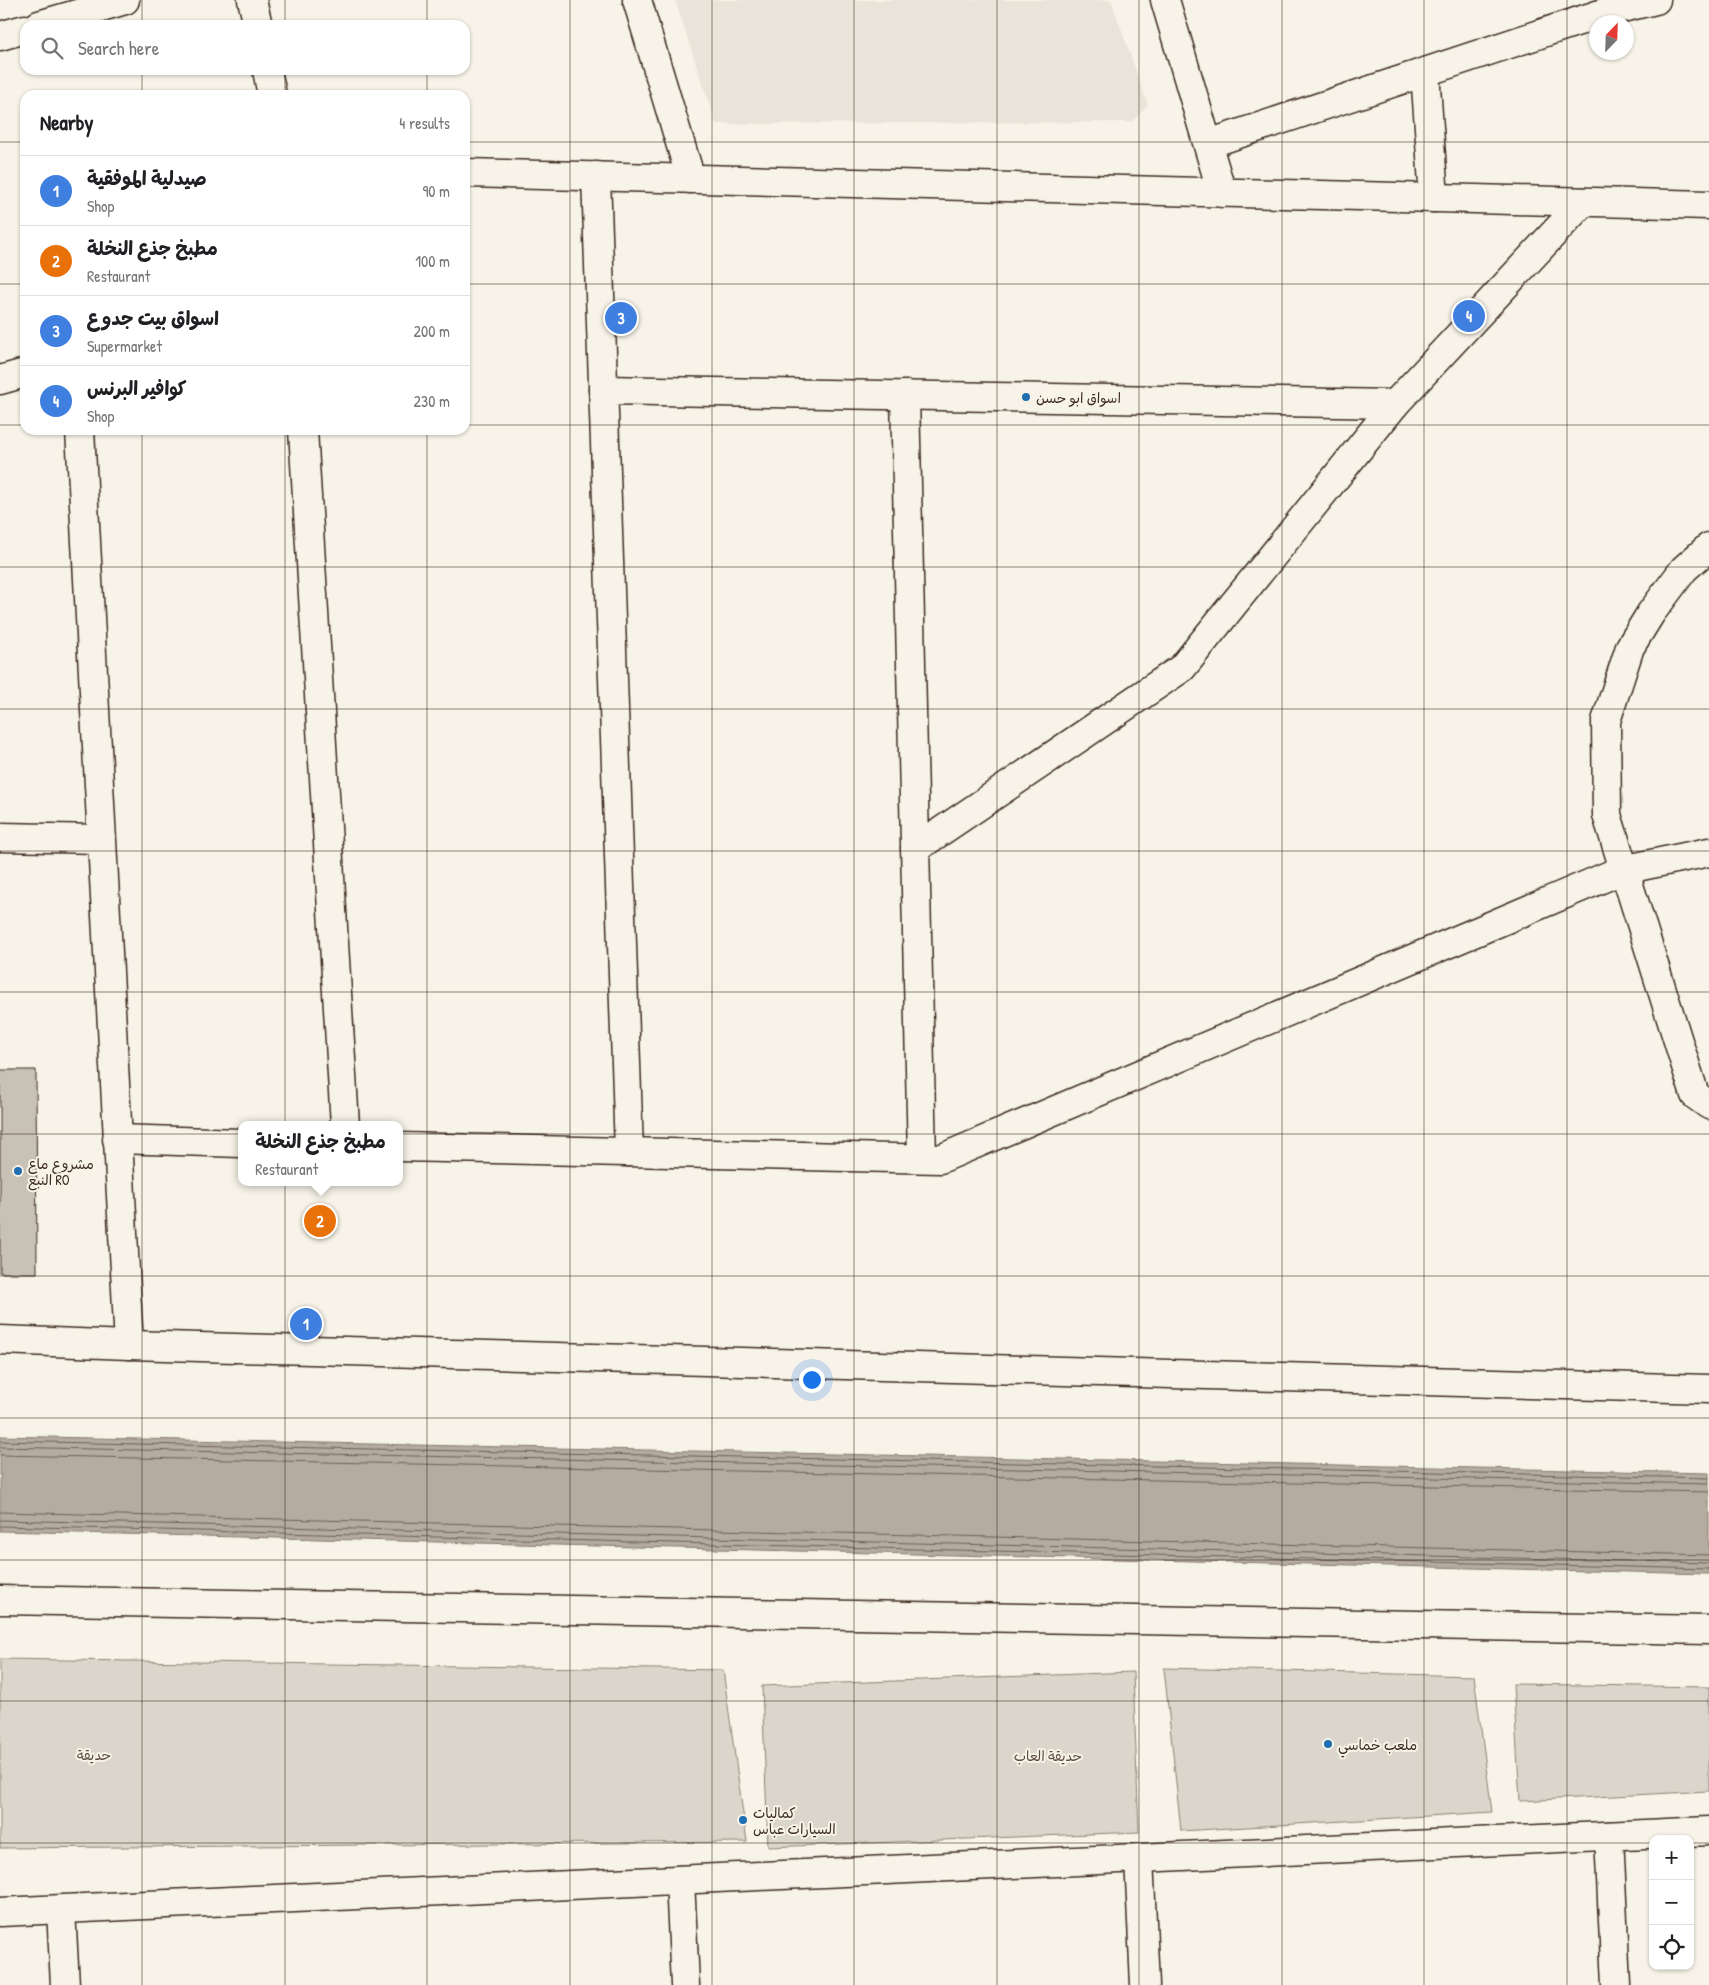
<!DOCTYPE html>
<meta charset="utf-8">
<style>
:root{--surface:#fff;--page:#f6f6f6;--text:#202124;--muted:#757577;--line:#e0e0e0;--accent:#d93025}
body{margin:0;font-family:"Patrick Hand","Playpen Sans Arabic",sans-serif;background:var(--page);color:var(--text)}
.controls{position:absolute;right:15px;bottom:15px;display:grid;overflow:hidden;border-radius:10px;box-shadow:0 1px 4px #0004}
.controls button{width:45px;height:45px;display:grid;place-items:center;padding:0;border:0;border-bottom:1px solid var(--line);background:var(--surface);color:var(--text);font:25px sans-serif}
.compass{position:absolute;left:1589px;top:15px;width:45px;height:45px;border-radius:50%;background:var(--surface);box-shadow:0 1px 4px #0004;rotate:23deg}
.you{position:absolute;left:811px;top:1379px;width:18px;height:18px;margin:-12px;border:4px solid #fff;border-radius:50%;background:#1a73e8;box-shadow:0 0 0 8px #1a73e833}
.badge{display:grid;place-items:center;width:32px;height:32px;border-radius:50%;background:var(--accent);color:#fff;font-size:16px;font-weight:700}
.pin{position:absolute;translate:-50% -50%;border:2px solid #fff;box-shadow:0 1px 5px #0006}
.popup{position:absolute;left:238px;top:1121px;width:165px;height:65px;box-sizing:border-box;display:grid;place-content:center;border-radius:10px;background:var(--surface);filter:drop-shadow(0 1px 4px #0005);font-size:16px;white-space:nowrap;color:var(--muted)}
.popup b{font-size:19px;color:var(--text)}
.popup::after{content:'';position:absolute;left:50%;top:100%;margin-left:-10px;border:10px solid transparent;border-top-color:var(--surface)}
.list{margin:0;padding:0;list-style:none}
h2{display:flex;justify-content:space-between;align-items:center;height:65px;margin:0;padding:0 20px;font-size:21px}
h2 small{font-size:16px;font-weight:400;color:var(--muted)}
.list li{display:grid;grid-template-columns:32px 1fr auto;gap:15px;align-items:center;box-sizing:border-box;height:70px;padding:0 20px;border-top:1px solid var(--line)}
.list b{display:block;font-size:19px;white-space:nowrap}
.list p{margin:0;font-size:16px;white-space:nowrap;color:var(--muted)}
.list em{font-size:16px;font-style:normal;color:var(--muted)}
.icon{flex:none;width:28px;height:28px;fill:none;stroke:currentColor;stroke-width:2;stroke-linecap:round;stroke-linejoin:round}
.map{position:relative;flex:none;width:1709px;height:1985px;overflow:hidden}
.search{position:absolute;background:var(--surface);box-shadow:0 1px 4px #0004;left:20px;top:20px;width:450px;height:55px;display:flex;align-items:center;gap:12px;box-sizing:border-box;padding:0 18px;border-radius:15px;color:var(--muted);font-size:19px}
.panel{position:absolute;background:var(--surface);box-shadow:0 1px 4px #0004;left:20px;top:90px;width:450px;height:345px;border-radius:15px}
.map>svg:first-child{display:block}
.built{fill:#e9e4d9}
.green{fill:#dbd6cb;stroke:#8b8074}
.water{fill:#b4aca0;stroke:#84786c}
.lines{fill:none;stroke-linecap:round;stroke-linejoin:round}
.shore{stroke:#6b5e52;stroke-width:1}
.building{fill:#c8c1b6;stroke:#3b2a1e}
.minor-casing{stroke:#3b2a1e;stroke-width:31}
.major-casing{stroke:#3b2a1e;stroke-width:31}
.minor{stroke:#f7f3e8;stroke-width:28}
.major{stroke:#f7f3e8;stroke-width:28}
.grid{fill:none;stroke:#3b2a1e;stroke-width:1;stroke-opacity:0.55}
.poi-dot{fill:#1f6fb2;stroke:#f7f3e8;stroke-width:2}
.labels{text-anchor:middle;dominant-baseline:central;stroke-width:4;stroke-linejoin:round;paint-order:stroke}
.poi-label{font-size:14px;fill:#3b2a1e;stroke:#f7f3e8;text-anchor:start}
.park-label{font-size:14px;fill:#5b4c41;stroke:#f7f3e8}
</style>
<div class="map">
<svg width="1709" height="1985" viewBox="0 0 1709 1985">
<rect width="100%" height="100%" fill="#f7f3e8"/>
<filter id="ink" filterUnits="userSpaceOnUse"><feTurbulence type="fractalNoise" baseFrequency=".02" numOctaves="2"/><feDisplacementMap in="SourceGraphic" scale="10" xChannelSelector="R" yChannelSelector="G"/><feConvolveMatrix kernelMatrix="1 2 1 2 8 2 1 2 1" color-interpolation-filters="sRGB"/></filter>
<g filter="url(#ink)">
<!-- built -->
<path class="built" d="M675 0H1111L1148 105 1132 122 716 124Z"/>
<!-- green -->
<g class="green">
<path d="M0 1659 723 1670 747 1842 0 1848Z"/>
<path d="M1164 1668 1474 1676 1492 1812 1181 1831Z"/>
<path d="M1133 1672 1139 1832 768 1847 762 1686Z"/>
<path d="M1513 1684 1709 1687V1791L1520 1801Z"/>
</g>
<!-- water -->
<path class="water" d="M0 1436 1709 1473V1574L0 1531Z"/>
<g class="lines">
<!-- shore -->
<g class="shore">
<path d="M0 1441 1709 1478"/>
<path d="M0 1447 1709 1484"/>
<path d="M0 1455 1709 1492"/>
<path d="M0 1512 1709 1555"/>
<path d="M0 1520 1709 1563"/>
<path d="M0 1526 1709 1569"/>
</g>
</g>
<!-- building -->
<path class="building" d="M0 1070H36L37 1273H0Z"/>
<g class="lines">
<defs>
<g id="minor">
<path d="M252 0 258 25"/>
<path d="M637 0 691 179"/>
<path d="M1165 0 1222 193"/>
<path d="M39 25 125 0"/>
<path d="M0 36 25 29"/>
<path d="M267 70 272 95"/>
<path d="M1425 72 1434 198"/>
<path d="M1208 144 1606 12 1656 0"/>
<path d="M465 173 1709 205"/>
<path d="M596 176 629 1152"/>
<path d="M0 380 25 373"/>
<path d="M603 390 1395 404"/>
<path d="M905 395 922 1158"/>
<path d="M80 430 129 1345"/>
<path d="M303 430 345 1125"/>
<path d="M1709 547 1684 569 1651 613 1630 647 1606 721 1607 815 1695 1095 1709 1105"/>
<path d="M0 837 101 839"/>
<path d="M915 849 1182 668 1395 404 1583 202"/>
<path d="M117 1139 241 1143"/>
<path d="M399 1147 940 1159 1622 870 1709 852"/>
<path d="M1609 1836 1616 1985"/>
<path d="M1139 1858 1145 1985"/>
<path d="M680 1880 685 1985"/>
<path d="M61 1910 65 1985"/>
<path d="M0 1912 1709 1831"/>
</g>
<g id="major">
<path d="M0 1340 129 1345 1709 1389"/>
<path d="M0 1600 1709 1630"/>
</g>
</defs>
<!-- minor casing -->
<use href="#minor" class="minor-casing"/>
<!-- major casing -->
<use href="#major" class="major-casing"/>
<!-- minor -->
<use href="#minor" class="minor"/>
<!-- major -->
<use href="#major" class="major"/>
</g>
</g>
<!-- grid -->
<path class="grid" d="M142 0V25M285 0V25M427 0V25M570 0V1985M712 0V1985M854 0V1985M997 0V1985M1139 0V1985M1282 0V1985M1424 0V1985M1567 0V1985M142 70V95M285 70V95M427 70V95M0 142H25M465 142H1709M0 284H25M465 284H1709M0 425H25M465 425H1709M142 430V1985M285 430V1985M427 430V1985M0 567H1709M0 709H1709M0 851H1709M0 992H1709M0 1134H1709M0 1276H1709M0 1418H1709M0 1560H1709M0 1701H1709M0 1843H1653M1690 1843H1709"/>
<!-- markers -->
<g class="poi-dot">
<circle cx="1026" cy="397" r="5"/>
<circle cx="18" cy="1171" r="5"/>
<circle cx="1328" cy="1744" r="5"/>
<circle cx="743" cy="1820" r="5"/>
</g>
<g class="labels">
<!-- poi labels -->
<g class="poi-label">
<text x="1036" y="397">اسواق ابو حسن</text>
<text x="28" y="1163">مشروع ماع<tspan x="28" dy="16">النبع RO</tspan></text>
<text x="1338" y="1744">ملعب خماسي</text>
<text x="753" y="1812">كماليات<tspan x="753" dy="16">السيارات عباس</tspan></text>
</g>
<!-- park labels -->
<g class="park-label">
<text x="94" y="1754">حديقة</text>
<text x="1048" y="1755">حديقة العاب</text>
</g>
</g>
</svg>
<div class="controls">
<button>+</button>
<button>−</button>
<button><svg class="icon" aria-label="locate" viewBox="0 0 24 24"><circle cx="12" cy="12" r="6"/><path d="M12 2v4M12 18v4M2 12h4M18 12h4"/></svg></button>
</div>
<svg class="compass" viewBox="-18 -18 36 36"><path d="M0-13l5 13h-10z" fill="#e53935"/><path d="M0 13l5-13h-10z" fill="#757577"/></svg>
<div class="you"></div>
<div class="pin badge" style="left:306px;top:1324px;background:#3f7fe0">1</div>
<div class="pin badge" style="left:320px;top:1221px;background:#e8710a">2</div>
<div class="popup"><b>مطبخ جذع النخلة</b>Restaurant</div>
<div class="pin badge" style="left:621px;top:318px;background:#3f7fe0">3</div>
<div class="pin badge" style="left:1469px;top:316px;background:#3f7fe0">4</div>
<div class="search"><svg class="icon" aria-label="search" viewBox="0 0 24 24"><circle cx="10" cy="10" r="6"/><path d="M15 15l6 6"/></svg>Search here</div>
<section class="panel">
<h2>Nearby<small>4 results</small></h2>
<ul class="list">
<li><span class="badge" style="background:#3f7fe0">1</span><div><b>صيدلية الموفقية</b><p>Shop</p></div><em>90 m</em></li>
<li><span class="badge" style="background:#e8710a">2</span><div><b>مطبخ جذع النخلة</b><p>Restaurant</p></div><em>100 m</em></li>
<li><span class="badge" style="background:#3f7fe0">3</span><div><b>اسواق بيت جدوع</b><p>Supermarket</p></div><em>200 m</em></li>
<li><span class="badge" style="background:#3f7fe0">4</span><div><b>كوافير البرنس</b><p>Shop</p></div><em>230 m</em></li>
</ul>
</section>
</div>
